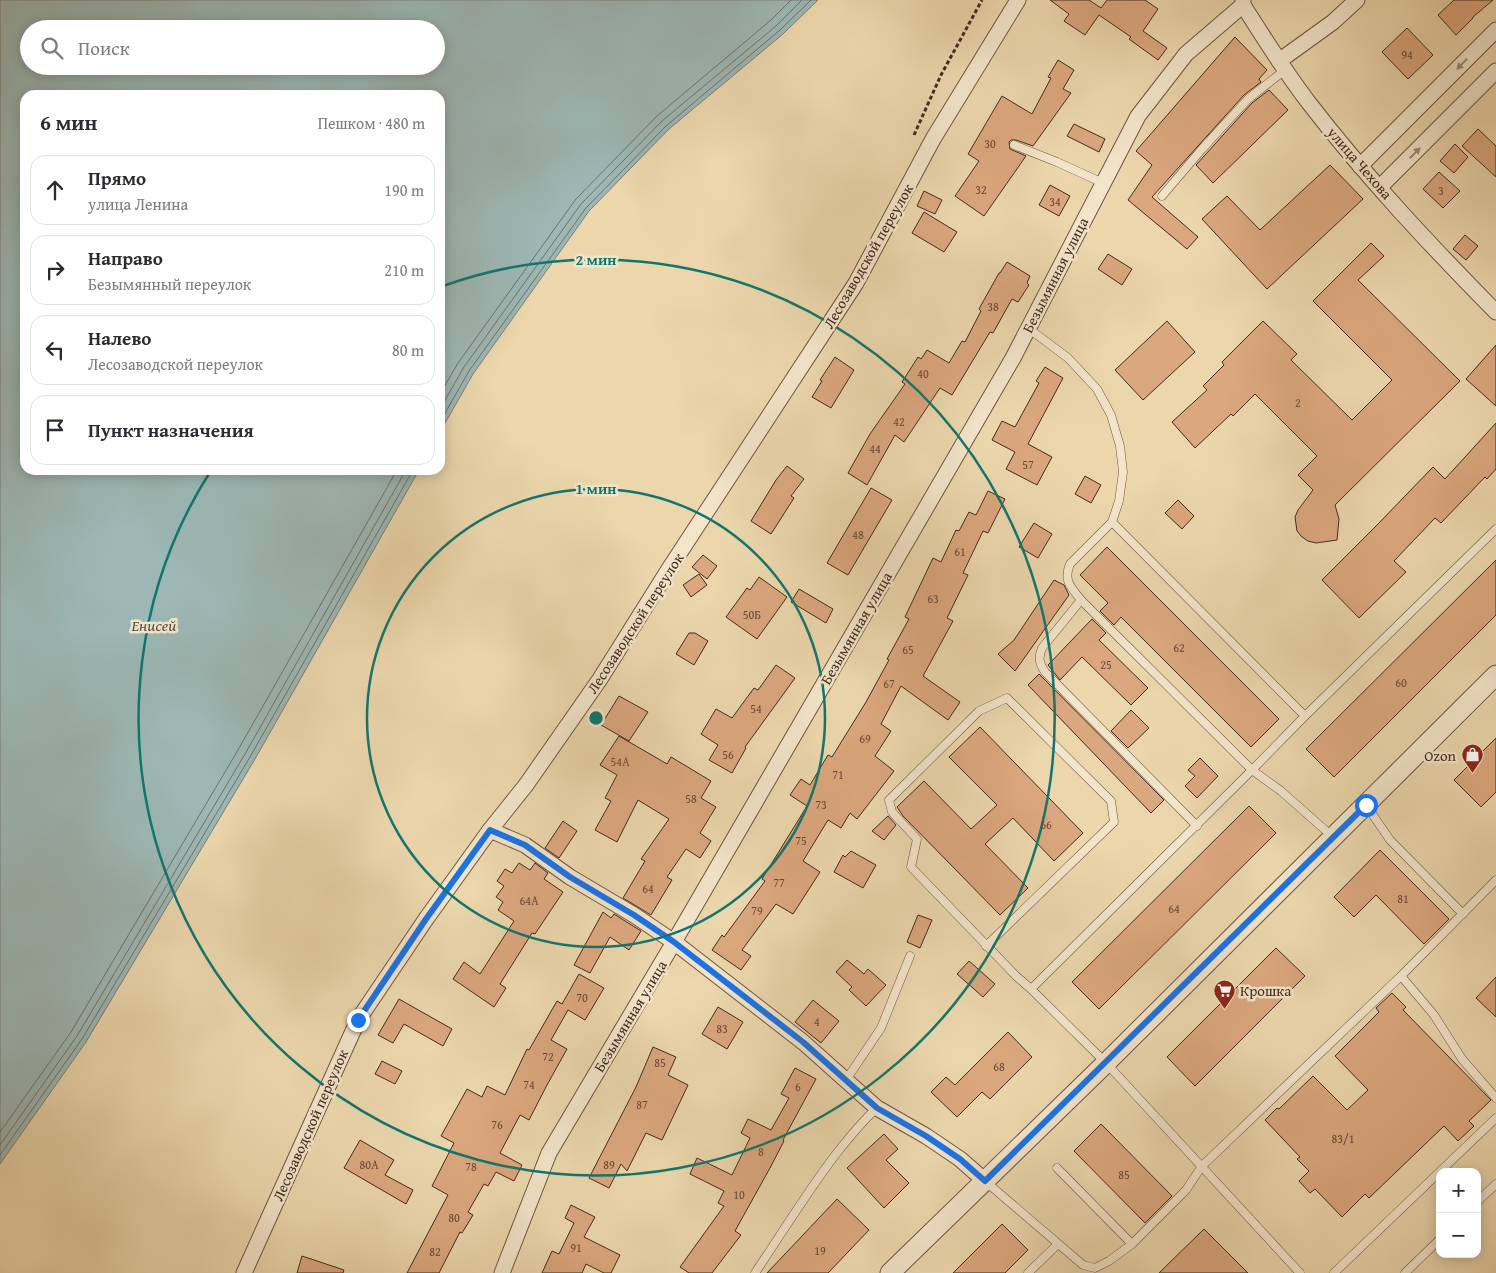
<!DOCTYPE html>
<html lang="ru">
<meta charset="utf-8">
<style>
:root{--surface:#fff;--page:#f2f2f3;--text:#2b2b33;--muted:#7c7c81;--line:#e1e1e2}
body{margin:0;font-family:"Gentium Book Plus",serif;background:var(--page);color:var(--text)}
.controls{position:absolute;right:15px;bottom:15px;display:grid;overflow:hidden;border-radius:10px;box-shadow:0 2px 12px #0003}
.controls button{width:45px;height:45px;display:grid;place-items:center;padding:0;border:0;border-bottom:1px solid var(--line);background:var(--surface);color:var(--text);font:25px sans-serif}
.stop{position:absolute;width:15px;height:15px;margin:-11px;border:4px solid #1a73e8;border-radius:50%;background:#fff}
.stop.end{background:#1a73e8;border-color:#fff;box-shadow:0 1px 5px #0008}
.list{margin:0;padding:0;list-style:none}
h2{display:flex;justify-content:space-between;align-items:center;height:65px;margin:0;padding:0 20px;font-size:21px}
h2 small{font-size:16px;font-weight:400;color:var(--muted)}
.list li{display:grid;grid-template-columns:32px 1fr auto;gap:15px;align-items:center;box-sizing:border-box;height:70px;margin:0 10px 10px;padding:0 10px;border:1px solid var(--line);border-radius:15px}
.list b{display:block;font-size:19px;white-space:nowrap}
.list p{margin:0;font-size:16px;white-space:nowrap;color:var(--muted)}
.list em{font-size:16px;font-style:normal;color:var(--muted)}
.icon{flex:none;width:28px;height:28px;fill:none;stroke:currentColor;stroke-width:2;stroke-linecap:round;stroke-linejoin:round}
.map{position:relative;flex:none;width:1496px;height:1273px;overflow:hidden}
.search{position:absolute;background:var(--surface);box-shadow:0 2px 12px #0003;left:20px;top:20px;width:425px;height:55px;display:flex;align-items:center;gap:12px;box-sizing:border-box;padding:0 18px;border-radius:28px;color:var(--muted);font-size:19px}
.panel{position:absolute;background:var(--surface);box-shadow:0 2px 12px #0003;left:20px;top:90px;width:425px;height:385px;border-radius:15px}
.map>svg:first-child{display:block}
.water{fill:#9cb7b4;stroke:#797e78;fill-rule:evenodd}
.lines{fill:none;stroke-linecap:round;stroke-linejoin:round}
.shore{stroke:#707069;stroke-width:1}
.building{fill:#dba77e;stroke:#45291e}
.service-casing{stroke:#6f5442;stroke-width:9}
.minor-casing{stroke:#6f5442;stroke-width:17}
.tertiary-casing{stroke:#6f5442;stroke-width:21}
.path{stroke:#45291e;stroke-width:3;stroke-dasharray:4 2.5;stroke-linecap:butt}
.service{stroke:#f3e5ca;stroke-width:8}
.minor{stroke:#f3e5ca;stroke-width:15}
.tertiary{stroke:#f3e5ca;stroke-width:19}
.oneway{fill:#9c8774}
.route{stroke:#1a73e8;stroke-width:6}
.ring{fill:none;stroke:#0f766e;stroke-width:2.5}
.labels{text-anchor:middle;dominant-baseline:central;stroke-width:5;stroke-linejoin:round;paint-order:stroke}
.number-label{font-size:12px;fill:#6a4836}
.street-label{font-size:15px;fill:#45291e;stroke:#f3e5ca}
.poi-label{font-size:15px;fill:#45291e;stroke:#f3e5ca;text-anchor:end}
.water-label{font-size:16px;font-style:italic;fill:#5b4c44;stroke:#f3e5ca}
.centre{fill:#0f766e;stroke:#f3e5ca;stroke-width:2.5}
.ring-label{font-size:15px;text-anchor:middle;font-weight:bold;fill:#0f766e;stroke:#f3e5ca;stroke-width:5;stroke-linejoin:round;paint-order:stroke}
</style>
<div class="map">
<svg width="1496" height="1273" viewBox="0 0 1496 1273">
<rect width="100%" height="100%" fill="#ecd7ad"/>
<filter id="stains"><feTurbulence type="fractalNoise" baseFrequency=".004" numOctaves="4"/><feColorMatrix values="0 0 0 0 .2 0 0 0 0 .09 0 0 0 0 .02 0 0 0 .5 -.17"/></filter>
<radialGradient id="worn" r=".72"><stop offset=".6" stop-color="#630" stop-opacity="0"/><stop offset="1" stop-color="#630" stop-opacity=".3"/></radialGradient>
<!-- water -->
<path class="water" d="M0 0H818L783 34 669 129 589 211 473 374 440 432V95H25V470H419L255 759 86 1042 0 1164ZM29 29H436V66H29Z"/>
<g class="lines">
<!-- shore -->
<g class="shore">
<path d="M440 394 458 363 576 199 657 116 771 20 791 0"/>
<path d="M440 409 464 367 581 204 662 121 776 26 802 0"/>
<path d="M440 422 469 371 586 208 666 126 780 30 811 0"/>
<path d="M0 1132 71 1032 238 750 397 470"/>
<path d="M0 1145 77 1036 245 754 406 470"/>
<path d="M0 1155 82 1039 250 757 413 470"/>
</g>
</g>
<!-- building -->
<g class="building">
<path d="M1050 0H1089L1101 8 1107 0H1145L1158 9 1143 31 1167 48 1158 60 1129 39 1131 37 1099 15 1085 35 1064 21 1069 14Z"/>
<path d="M1454 0H1493L1473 17V18L1456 35 1438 15Z"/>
<path d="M1407 28 1433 55 1408 79 1382 52Z"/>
<path d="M1235 37 1267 70 1259 79 1261 82 1244 95 1152 197 1198 237 1187 249 1128 200 1152 165 1136 151Z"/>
<path d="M1058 60 1074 70 1063 89 1071 93 1033 146 1016 140H1011L1009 142 1010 149 1026 156 984 216 955 196 979 161 968 154 1002 96 1032 114 1051 78 1048 77Z"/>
<path d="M1269 90 1288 110 1213 183 1196 165 1252 103Z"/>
<path d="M1074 124 1105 139 1099 152 1067 136Z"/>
<path d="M1478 129 1496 146V177L1462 146Z"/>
<path d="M1455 144 1468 157 1454 173 1440 161Z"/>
<path d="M1330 165 1363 199 1267 289 1202 219 1227 196 1260 230Z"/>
<path d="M1439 172 1460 191 1443 208 1423 189Z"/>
<path d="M1050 185 1070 196 1059 216 1039 205Z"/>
<path d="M924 191 942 200 935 214 917 206Z"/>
<path d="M924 212 957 232 944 252 912 233Z"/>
<path d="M1465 235 1478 246 1466 260 1453 249Z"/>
<path d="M1371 243 1384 256 1358 280 1460 381 1335 505 1339 519 1337 540 1316 543 1308 541 1302 537 1297 531 1295 517 1298 510 1313 490 1298 475 1317 456 1255 394 1233 416 1231 414 1195 448 1172 422 1207 390 1203 386 1224 365 1222 362 1263 321 1297 354 1291 360 1352 420 1392 380 1313 301Z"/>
<path d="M1108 254 1132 269 1122 285 1098 269Z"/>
<path d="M1007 262 1030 276 1027 283 1029 285 1018 302 1012 299 993 333 990 332 952 395 940 388 904 442 895 435 867 485 848 473 870 434 905 384 902 382 918 357 921 359 927 350 949 363 962 341 965 342 981 311 979 309 999 273H1000Z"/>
<path d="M1167 321 1195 352 1143 400 1115 370Z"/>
<path d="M1496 345V406L1466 379Z"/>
<path d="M835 357 854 370 831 408 812 397 822 381 820 380Z"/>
<path d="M1045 367 1063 378 1028 444 1052 457 1037 485 1006 469 1015 452 992 440 1002 421 1015 427 1039 383 1036 381Z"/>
<path d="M1496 423V469L1487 479 1485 477 1441 523 1435 518 1394 561 1406 572 1359 618 1322 580 1378 524 1433 467 1445 479Z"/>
<path d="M787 466 804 479 791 496 794 498 771 534 751 521 776 480Z"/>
<path d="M1085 476 1101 485 1091 503 1075 494Z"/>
<path d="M871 488 892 500 848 575 827 563Z"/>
<path d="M988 491 1005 499 988 533 983 531 963 573 968 575 947 618 953 621 923 676 960 702 948 720 901 686 881 724 891 731 875 756 894 771 857 819 850 813 841 828 828 820 803 861 820 872 793 914 776 904 742 950 751 956 741 970 712 950 722 935 724 937 765 881 762 879 807 806 790 795 801 779 810 785 828 755 832 757 866 702 889 660 887 659 909 619 905 617 933 558 941 562 956 530 959 531 969 512 976 515Z"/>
<path d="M1178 500 1194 516 1182 529 1165 513Z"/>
<path d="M1034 523 1052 534 1038 558 1019 547Z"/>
<path d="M1107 547 1279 719 1251 747 1121 617 1114 625 1100 611 1108 603 1080 575Z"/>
<path d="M703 555 717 566 707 579 692 567Z"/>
<path d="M1496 560V615L1334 777 1306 749Z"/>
<path d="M699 574 707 585 691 597 683 585Z"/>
<path d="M759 577 787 597 757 639 726 617 747 588 750 590Z"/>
<path d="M1054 580 1064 585 1069 595 1015 671 998 654 1014 640Z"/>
<path d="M799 589 833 609 826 623 791 602Z"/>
<path d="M1092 619 1106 633 1099 640 1148 688 1131 705 1082 657 1060 680 1048 665Z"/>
<path d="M689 633H695L708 641 694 665 676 654Z"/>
<path d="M776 665 795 678 745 747 746 748 732 773 709 760 718 745 701 734 716 709 732 718 754 688 758 690Z"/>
<path d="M1039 674 1164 800 1151 813 1028 685Z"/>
<path d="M619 696 648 712 629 741 601 725Z"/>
<path d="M1131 710 1149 728 1128 748 1111 731Z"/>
<path d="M980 727 1083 833 1054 861 1013 818 985 844 1028 888 1000 915 903 816 897 807 924 781 971 829 997 805 949 757Z"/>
<path d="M619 736 667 764 671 757 711 781 701 798 716 807 700 833 711 841 700 858 686 849 667 877 672 880 651 915 623 898 645 861 641 859 669 819 638 800 617 842 595 830 611 801 605 798 617 775 600 765Z"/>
<path d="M1496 738V792L1481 807 1454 780Z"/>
<path d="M1200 758 1218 776 1197 798 1185 786 1195 776 1188 770Z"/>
<path d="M1249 806 1276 833 1099 1009 1072 982Z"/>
<path d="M888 816 896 825 884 840 872 831Z"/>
<path d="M563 821 577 831 559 858 545 848Z"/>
<path d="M1380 850 1449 919 1424 944 1376 895 1354 917 1334 897Z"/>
<path d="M851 851 876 865 863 888 834 872 843 855 845 857Z"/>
<path d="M519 863 530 870 535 863 548 873 544 879 563 892 535 934 532 933 500 984 506 988 494 1007 453 979 464 962 480 974 514 921 498 910 503 902 496 897 504 886 497 881 505 869 512 873Z"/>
<path d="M603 912 611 918 614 914 641 931 629 950 610 937 590 973 574 965Z"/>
<path d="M918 915 932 920 920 948 907 942Z"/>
<path d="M1276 948 1305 976 1195 1086 1167 1057Z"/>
<path d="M847 960 864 974 868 969 886 985 866 1006 849 990 852 987 836 972Z"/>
<path d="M969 961 995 984 983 997 957 974Z"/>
<path d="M579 974 604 988 585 1020 568 1010 551 1040 567 1049 547 1085 529 1120 520 1115 500 1153 522 1165 514 1181 496 1172 488 1186 484 1184 468 1212 473 1215 462 1233 460 1232 439 1273H407L448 1195 432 1186 454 1143 441 1136 467 1089 482 1097 487 1086 505 1095 527 1049 529 1050 557 1001 562 1004Z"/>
<path d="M1496 977V1017L1476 998Z"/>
<path d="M1392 993 1406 1007 1403 1010 1491 1100 1469 1121 1474 1126 1458 1141 1444 1126 1369 1198 1365 1194 1342 1217 1315 1189 1310 1193 1299 1181 1309 1171 1297 1159 1300 1157 1265 1120 1277 1108 1279 1109 1313 1076 1347 1110 1368 1090 1335 1056 1379 1012 1376 1008Z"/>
<path d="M399 999 452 1029 443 1046 404 1024 393 1043 378 1035Z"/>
<path d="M813 1000 839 1021 821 1043 795 1022Z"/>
<path d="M718 1007 743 1022 727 1049 702 1034Z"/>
<path d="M1008 1032 1032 1057 990 1099 982 1092 957 1117 931 1092 946 1077 955 1085Z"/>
<path d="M653 1047 676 1057 668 1075 688 1085 662 1140 646 1133 627 1171 621 1164 609 1188 589 1178 636 1087Z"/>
<path d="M382 1061 402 1071 395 1084 375 1074Z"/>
<path d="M795 1068 816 1079 783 1140 784 1141 770 1168 735 1231 741 1235 712 1273H689L680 1267 724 1206 718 1203 724 1191 690 1174 697 1158 732 1175 750 1138 741 1133 748 1119 771 1130 789 1098 781 1094Z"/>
<path d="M1101 1124 1172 1196 1145 1223 1074 1151Z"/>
<path d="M884 1134 898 1149 886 1160 909 1183 884 1208 847 1168Z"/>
<path d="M360 1140 394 1160 385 1175 413 1190 406 1204 344 1168Z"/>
<path d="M837 1199 869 1230 828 1273H767Z"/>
<path d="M571 1205 595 1217 584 1237 620 1255 611 1273H604L586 1264 582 1273H542L552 1251 559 1254 574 1223 565 1218Z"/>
<path d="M1002 1224 1028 1250 1005 1273H953Z"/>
<path d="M1204 1229 1248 1273H1159Z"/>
<path d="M302 1256 344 1270 343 1273H297Z"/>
</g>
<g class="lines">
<defs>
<g id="service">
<path d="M1014 145 1057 162 1103 183"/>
<path d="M1162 196 1202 149 1248 99 1285 70"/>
<path d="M1028 328 1068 358 1097 389 1111 415 1120 446 1123 472 1119 501 1112 522 1305 716"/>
<path d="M1112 522 1070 564C1063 581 1071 587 1081 600L1252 770 1305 716 1496 529"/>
<path d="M1081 600 1042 648C1038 658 1039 663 1045 672L1197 826"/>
<path d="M1366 805 1390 840 1463 914"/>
<path d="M986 946 1114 822 1111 801 1007 698 979 711 889 800 892 812 917 839 911 867 1016 976 1031 989 1106 1063 1300 1273"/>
<path d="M1401 976 1434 1015 1462 1059 1496 1098"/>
<path d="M1031 989 1252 770 1281 791 1333 837"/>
<path d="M846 1080 881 1028 910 956"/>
<path d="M1057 1168 1132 1244"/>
<path d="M985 1181 1083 1265 1095 1268 1109 1261 1132 1244 1186 1190 1202 1166 1401 976 1496 880"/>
<path d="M1477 1202 1496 1184"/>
<path d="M755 1273C782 1233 807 1192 836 1154 849 1138 861 1122 877 1108"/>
<path d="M1028 1273 1058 1244"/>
<path d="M1334 1273 1496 1118"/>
<path d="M1405 1273 1440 1239"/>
</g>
<g id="minor">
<path d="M1243 0V5C1264 38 1285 72 1309 103 1366 177 1430 245 1496 312"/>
<path d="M1279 61 1333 22 1357 0"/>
<path d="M1360 166 1496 30"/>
<path d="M1380 187 1496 71"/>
<path d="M490 830 525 845 570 877 634 915 674 942 803 1042 877 1108 926 1136 960 1159 985 1181"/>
<path d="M244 1273 358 1020 426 919 490 830 526 785 600 679 669 569 856 283 933 139 1018 0"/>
<path d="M502 1273 549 1153 674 942 1013 358 1138 116 1186 54 1243 5"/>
</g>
<path id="tertiary" d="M890 1273 1106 1063 1496 675"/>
</defs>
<!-- service casing -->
<use href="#service" class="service-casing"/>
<!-- minor casing -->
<use href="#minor" class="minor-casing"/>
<!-- tertiary casing -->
<use href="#tertiary" class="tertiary-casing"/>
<!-- path -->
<path class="path" d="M914 135 941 75 982 0"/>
<!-- service -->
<use href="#service" class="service"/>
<!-- minor -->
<use href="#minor" class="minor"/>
<!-- tertiary -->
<use href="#tertiary" class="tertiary"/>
</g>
<!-- one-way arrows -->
<defs><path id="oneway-solid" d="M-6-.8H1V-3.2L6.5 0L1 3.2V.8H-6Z" transform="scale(1.25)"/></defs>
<g class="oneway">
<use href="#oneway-solid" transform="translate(1462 64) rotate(135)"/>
<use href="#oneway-solid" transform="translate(1415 153) rotate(-45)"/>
</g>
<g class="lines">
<!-- route -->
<path class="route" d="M358 1020 426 919 490 830 525 845 570 877 634 915 674 942 803 1042 877 1108 926 1136 960 1159 985 1181 1366 805"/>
</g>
<!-- distance rings -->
<g class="ring">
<circle cx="596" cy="718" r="229"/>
<path d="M443 286A458 458 0 1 1 210 472"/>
</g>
<!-- icons -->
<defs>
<symbol id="shop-pin" viewBox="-11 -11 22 30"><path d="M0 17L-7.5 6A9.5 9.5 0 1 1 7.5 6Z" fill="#8f2418" stroke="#f3e5ca"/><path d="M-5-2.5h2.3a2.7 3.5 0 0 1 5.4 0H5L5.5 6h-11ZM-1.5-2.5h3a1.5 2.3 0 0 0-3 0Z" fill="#fff"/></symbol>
<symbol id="supermarket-pin" viewBox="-11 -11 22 30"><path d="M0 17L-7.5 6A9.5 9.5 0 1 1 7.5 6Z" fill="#8f2418" stroke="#f3e5ca"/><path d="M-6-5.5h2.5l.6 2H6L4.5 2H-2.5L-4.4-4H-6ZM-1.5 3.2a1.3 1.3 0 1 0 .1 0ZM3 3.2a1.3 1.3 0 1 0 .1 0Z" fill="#fff"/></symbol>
</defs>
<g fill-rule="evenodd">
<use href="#shop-pin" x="1460" y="742" width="25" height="34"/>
<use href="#supermarket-pin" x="1212" y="978" width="25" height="34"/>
</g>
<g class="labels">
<!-- number labels -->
<g class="number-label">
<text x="1407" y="54">94</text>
<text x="990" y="143">30</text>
<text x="981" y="189">32</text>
<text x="1441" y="190">3</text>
<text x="1055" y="201">34</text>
<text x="993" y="306">38</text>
<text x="923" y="373">40</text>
<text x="1298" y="402">2</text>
<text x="899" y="421">42</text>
<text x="875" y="448">44</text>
<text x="1028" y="464">57</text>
<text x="858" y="534">48</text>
<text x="960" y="551">61</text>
<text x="933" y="598">63</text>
<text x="752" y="614">50Б</text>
<text x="1179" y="647">62</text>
<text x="908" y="649">65</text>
<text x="1106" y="664">25</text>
<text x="1401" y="682">60</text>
<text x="889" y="683">67</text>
<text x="756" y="708">54</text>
<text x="865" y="738">69</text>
<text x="728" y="754">56</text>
<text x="620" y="761">54А</text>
<text x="838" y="774">71</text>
<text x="691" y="798">58</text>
<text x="821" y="804">73</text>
<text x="1046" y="824">66</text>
<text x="801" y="840">75</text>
<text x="779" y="882">77</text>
<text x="648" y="888">64</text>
<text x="1403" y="898">81</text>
<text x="529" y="900">64А</text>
<text x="1174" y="908">64</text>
<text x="757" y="910">79</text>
<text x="582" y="997">70</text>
<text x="817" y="1021">4</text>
<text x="722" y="1028">83</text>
<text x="548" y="1056">72</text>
<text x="660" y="1062">85</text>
<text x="999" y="1066">68</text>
<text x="529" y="1084">74</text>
<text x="798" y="1086">6</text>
<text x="642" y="1104">87</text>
<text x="497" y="1124">76</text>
<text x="1343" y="1138">83/1</text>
<text x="761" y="1151">8</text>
<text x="369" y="1164">80А</text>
<text x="609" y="1164">89</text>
<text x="471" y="1166">78</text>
<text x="1124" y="1174">85</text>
<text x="739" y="1194">10</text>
<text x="454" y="1217">80</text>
<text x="576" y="1247">91</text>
<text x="820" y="1250">19</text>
<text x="435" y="1251">82</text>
</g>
<!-- street labels -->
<g class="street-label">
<text transform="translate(1360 163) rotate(49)">улица Чехова</text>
<text transform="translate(868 256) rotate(-60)">Лесозаводской переулок</text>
<text transform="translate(1055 275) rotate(-63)">Безымянная улица</text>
<text transform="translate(635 623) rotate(-57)">Лесозаводской переулок</text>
<text transform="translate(856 628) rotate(-60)">Безымянная улица</text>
<text transform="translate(630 1016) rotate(-59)">Безымянная улица</text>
<text transform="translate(310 1125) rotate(-66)">Лесозаводской переулок</text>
</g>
<!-- poi labels -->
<g class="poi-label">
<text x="1456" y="755">Ozon</text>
<text x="1240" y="990" text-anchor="start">Крошка</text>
</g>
<!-- water labels -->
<g class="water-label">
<text x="154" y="625">Енисей</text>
</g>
</g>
<circle cx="596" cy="718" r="8" class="centre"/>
<g class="ring-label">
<text x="596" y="265">2 мин</text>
<text x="596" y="494">1 мин</text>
</g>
<rect width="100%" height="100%" filter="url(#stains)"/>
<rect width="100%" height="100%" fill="url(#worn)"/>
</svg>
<div class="controls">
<button>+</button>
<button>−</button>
</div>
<div class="stop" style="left:1366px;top:805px"></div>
<div class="stop end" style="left:358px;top:1020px"></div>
<div class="search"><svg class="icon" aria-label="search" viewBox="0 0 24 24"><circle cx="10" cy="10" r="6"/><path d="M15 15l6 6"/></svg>Поиск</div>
<section class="panel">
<h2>6 мин<small>Пешком · 480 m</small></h2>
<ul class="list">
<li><svg class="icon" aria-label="ahead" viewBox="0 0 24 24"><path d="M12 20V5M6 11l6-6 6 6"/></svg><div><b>Прямо</b><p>улица Ленина</p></div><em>190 m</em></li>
<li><svg class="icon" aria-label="right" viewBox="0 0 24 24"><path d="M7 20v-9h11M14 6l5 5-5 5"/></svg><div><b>Направо</b><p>Безымянный переулок</p></div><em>210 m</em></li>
<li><svg class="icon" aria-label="left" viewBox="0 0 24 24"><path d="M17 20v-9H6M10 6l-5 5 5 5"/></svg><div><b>Налево</b><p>Лесозаводской переулок</p></div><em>80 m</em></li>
<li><svg class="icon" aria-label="arrive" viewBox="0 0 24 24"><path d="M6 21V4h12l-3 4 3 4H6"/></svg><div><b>Пункт назначения</b></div></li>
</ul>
</section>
</div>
